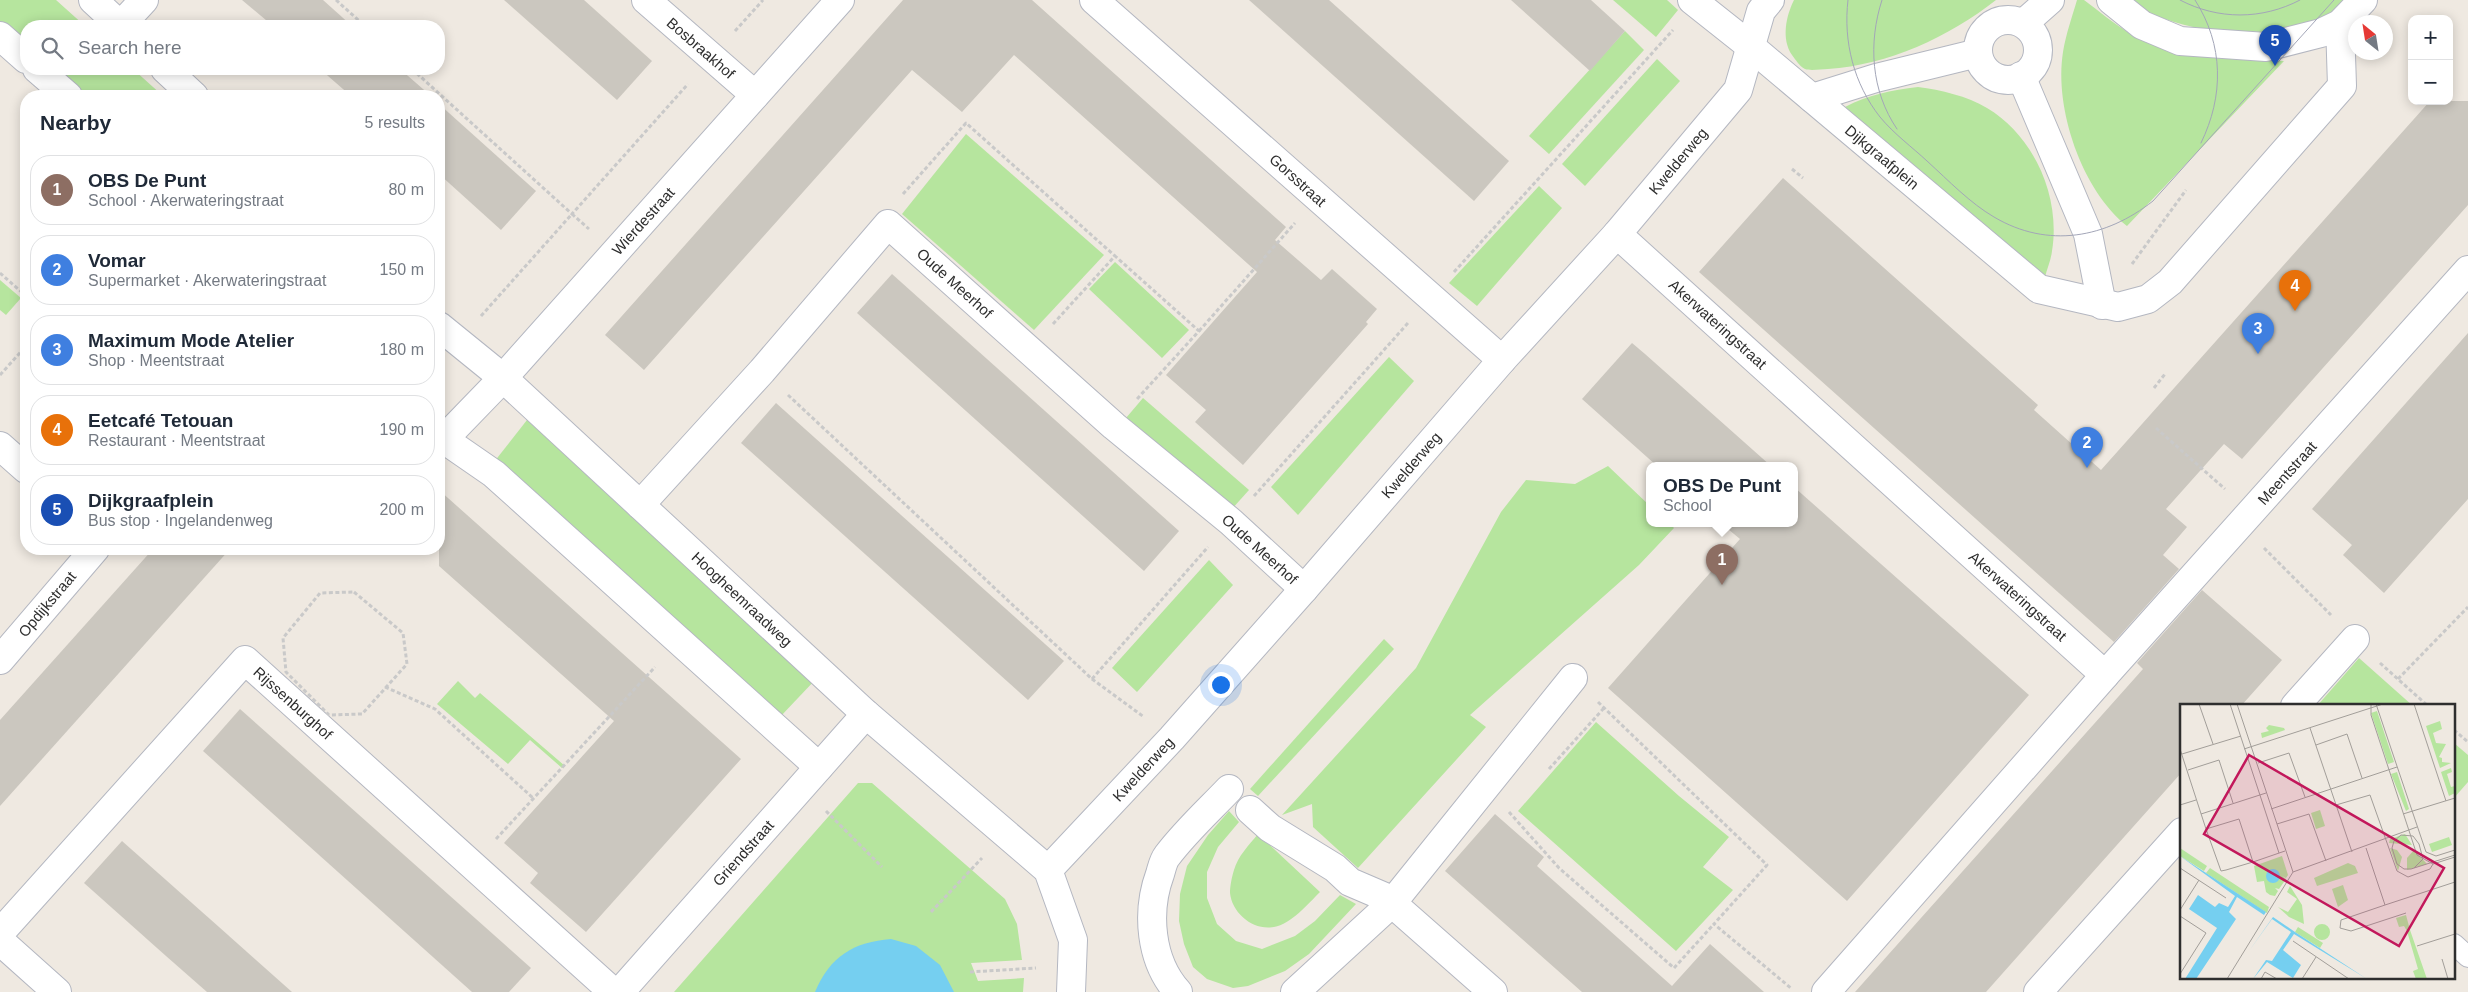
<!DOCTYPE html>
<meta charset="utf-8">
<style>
:root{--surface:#fff;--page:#f2f2f3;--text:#1f2937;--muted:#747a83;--line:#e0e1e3;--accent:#4264fb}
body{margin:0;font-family:Helvetica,sans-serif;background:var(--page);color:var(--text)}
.controls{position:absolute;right:15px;top:15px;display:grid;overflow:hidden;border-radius:10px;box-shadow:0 2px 12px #0003}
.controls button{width:45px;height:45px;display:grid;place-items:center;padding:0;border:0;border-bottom:1px solid var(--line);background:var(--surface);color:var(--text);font:25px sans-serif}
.compass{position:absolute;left:2348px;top:15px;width:45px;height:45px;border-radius:50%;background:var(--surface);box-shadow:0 2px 12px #0003;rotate:330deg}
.you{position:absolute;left:1220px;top:684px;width:18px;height:18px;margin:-12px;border:4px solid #fff;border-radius:50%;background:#1a73e8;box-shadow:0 0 0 8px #1a73e833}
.badge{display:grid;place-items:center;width:32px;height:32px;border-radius:50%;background:var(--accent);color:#fff;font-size:16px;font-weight:700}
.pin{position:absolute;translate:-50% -41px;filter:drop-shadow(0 1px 2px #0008)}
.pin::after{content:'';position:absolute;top:26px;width:18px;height:15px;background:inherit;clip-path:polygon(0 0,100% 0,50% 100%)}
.popup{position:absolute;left:1646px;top:462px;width:152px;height:65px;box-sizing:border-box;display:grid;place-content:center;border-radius:10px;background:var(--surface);filter:drop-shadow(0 1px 4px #0005);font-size:16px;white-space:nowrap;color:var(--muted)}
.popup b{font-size:19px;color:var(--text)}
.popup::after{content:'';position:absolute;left:50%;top:100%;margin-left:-10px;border:10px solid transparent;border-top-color:var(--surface)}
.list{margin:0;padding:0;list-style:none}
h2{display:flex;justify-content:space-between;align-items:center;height:65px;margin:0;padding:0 20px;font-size:21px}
h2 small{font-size:16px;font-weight:400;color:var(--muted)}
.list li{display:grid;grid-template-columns:32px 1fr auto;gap:15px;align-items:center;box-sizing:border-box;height:70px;margin:0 10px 10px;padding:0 10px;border:1px solid var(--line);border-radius:20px}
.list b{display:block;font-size:19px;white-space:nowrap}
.list p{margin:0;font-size:16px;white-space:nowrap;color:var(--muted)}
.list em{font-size:16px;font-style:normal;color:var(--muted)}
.icon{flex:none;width:28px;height:28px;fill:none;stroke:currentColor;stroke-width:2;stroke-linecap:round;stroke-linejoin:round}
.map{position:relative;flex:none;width:2468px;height:992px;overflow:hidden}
.search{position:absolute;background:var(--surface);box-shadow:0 2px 12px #0003;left:20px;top:20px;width:425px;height:55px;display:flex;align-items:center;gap:12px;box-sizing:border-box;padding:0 18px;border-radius:20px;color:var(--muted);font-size:19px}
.panel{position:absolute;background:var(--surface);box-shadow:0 2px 12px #0003;left:20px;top:90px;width:425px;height:465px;border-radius:20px}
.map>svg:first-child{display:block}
.green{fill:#b6e59e}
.water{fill:#75cff0}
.building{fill:#cbc7bf}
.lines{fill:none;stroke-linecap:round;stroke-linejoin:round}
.lane-casing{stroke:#b4b7c1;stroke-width:22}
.street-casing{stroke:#b4b7c1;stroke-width:30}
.path{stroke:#c9c9c9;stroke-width:3;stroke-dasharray:4 2.5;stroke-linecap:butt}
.lane{stroke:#fff;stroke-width:20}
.street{stroke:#fff;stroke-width:28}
.tram{stroke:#a3a6b8;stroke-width:1}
.labels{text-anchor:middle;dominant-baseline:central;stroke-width:4;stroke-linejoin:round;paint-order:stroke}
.street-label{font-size:15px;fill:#2e2e2e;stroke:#fff}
.inset-road{fill:none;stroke:#a29e99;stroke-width:1}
.view{fill:#c2185b;fill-opacity:0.15;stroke:#c2185b;stroke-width:2.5}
.inset-edge{fill:none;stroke:#2e2e2e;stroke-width:2.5}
</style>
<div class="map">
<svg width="2468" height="992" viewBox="0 0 2468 992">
<rect width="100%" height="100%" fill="#efe9e1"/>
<!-- green -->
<g class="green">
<path d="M0 0H56L85 26H26V47L0 24Z"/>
<path d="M1613 0H1667L1678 10 1656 37Z"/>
<path d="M1794 0H1996C1949 37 1888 65 1828 69 1821 69 1811 71 1805 69 1799 66 1796 60 1792 55 1781 39 1786 16 1794 0Z"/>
<path d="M2077 0H2084C2099 11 2114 24 2131 34 2178 61 2232 59 2284 61L2127 226C2082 190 2054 109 2063 52 2066 34 2072 17 2077 0Z"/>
<path d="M2126 0H2351C2339 9 2325 17 2311 23 2257 42 2173 32 2126 0Z"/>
<path d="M1625 31 1644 50 1549 154 1529 136Z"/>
<path d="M1657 59 1680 81 1585 186 1562 164Z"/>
<path d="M51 69H133L163 96H82Z"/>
<path d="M1918 87C1941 90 1967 96 1987 108 2034 136 2061 197 2052 251 2051 260 2047 269 2045 277L1983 229 1845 107C1868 95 1891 90 1918 87Z"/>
<path d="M966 134 1104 255 1034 330 902 214Z"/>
<path d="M1539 186 1562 208 1477 306 1449 283Z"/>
<path d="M1115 262 1189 330 1162 358 1089 289Z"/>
<path d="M0 280 21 298 6 315 0 310Z"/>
<path d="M1389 357 1414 381 1298 515 1271 487Z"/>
<path d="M1143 398 1249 490 1231 510 1126 418Z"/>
<path d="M527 420 816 679 780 717 494 462Z"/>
<path d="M1608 466 1649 505 1650 524H1670L1674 528 1639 565 1470 715 1486 727 1358 868 1313 827 1312 804 1282 815 1416 668 1501 512 1526 480 1575 484Z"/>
<path d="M1209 560 1233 585 1137 692 1112 668Z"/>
<path d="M1384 639 1394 649 1258 796 1250 789Z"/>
<path d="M2359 658 2413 706H2317Z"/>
<path d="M458 681 475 698 480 693 565 766 562 768 530 740 508 764 437 704Z"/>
<path d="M1596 722 1679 796 1729 837 1703 867 1733 890 1676 951 1518 811Z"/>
<path d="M2454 743 2468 755V782L2454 798Z"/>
<path d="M858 783H872L1005 899 1017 924 1022 960 971 963 978 981 1024 978 1023 992H674Z"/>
<path d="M1229 811 1239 822 1218 847 1207 872V898L1217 924 1236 941 1262 949 1295 936 1315 921 1340 895 1356 904 1309 954 1285 971 1248 986 1233 988 1207 979 1193 967 1184 944 1179 921 1180 894 1187 866 1208 835Z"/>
<path d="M1258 834 1320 892C1308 904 1291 924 1274 927 1253 931 1232 913 1230 893 1230 886 1232 876 1234 870 1238 856 1249 845 1258 834Z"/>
</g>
<!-- water -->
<path class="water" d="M891 939 916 946 940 965 954 992H815C830 956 854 942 891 939Z"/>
<!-- building -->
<g class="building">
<path d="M242 0H323L352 26H273Z"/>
<path d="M504 0H584L652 61 617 100Z"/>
<path d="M903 0H1032L1286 227 1275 240 1321 280 1332 269 1377 309 1366 322 1368 324 1243 465 1195 422 1206 410 1166 375 1257 272 1014 55 962 112 912 70 644 370 605 335Z"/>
<path d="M1249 0H1329L1509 161 1474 201Z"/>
<path d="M1511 0H1591L1625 31 1590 71Z"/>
<path d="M320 69H400L431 96H351Z"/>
<path d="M2430 101H2468V205L2242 459 2224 444 2166 509 2187 527 2163 555 2179 569 2114 642 1699 272 1783 178 2038 405 2034 410 2101 470Z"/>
<path d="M439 104 536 191 501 230 439 174Z"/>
<path d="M892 274 1179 531 1144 571 857 313Z"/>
<path d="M2468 333V499L2384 593 2343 555 2352 545 2312 509Z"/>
<path d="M1632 343 1645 354 1771 466H1657L1582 399Z"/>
<path d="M776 403 1064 661 1028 700 741 443Z"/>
<path d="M1794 487 2029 695 1847 901 1608 688 1740 539 1722 524H1794Z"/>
<path d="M439 490 741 759 586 932 530 883 538 873 504 843 614 721 439 566Z"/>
<path d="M153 549H230L0 806V720Z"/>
<path d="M2202 590 2282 660 2241 706H2182V772L1986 992H1855L2143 669 2137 663Z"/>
<path d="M240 709 531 968 509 992H472L203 751Z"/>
<path d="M1495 814 1544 857 1537 866 1672 986 1710 944 1764 992H1582L1445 871Z"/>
<path d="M122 841 219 927 292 992H207L166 956 84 883Z"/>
</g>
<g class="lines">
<defs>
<path id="lane" d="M2454 944 2468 957"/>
<g id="street">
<path d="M93 0 121 26"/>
<path d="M646 0 755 95"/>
<path d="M1094 0 1502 360"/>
<path d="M1692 0 1750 46 2039 289 2118 307 2148 299 2170 282 2342 86 2340 24"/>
<path d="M2111 0 2142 25 2180 41 2266 47 2321 33 2340 24 2363 0"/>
<circle cx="2008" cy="50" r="30"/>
<path d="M2024 23 2050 0"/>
<path d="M120 26 144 0"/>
<path d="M0 36 26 59"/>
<path d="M37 69 68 96"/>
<path d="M165 69 194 96"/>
<path d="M2021 76 2088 234 2102 305"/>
<path d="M1812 98 1876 78 1978 53"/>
<path d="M1617 234 2105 675 1826 992"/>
<path d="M439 326 503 378 866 714 1048 870 1073 940 1071 992"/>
<path d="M439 436 494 474 819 767"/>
<path d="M443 440 503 378 840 0"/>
<path d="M0 446 26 469"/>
<path d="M640 505 762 371 888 224 1114 426 1231 522 1304 589"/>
<path d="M0 660 95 549"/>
<path d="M2105 675 2468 270"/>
<path d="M2295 706 2355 639"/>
<path d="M1250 810 1270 828 1335 868 1350 882 1385 897 1493 992"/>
<path d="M1048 870 1172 738 1304 589 1502 360 1617 234 1738 90 1761 11 1770 0"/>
<path d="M0 933 245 660 613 992"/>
<path d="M0 941 57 992"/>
<path d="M620 992 866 714"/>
<path d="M1178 992C1150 961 1146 912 1160 874 1162 868 1163 861 1167 856 1185 832 1208 811 1229 789"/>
<path d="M1295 992 1392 903 1573 678"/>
<path d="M2038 992 2182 832"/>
</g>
</defs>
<!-- lane casing -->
<use href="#lane" class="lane-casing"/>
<!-- street casing -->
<use href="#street" class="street-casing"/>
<!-- path -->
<g class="path">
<path d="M336 0 365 26"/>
<path d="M735 31 763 0"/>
<path d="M412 69 572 214 688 84"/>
<path d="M2449 74 2451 76"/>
<path d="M1792 169 1803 178"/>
<path d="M903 194 966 123 1115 256"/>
<path d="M2132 264 2186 190"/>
<path d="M1454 272 1673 30"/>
<path d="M0 273 26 296"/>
<path d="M481 316 572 214 589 229"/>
<path d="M1053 324 1115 256 1199 331 1137 399"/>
<path d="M1199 331 1295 223"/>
<path d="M0 375 26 346"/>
<path d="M2154 388 2165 374"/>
<path d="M788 395 1092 679 1144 717"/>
<path d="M2156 428 2225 489"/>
<path d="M1254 496 1408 323"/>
<path d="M2264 548 2331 615"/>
<path d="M354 592 403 633 407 664 362 714 329 715 286 672 283 638 320 593Z"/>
<path d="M2380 663 2428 706"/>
<path d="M1092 679 1208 547"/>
<path d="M2398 679 2468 607"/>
<path d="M385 687 435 709 533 798"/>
<path d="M1598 702 1767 865 1714 924 1792 989"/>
<path d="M2454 730 2468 742"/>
<path d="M1549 769 1604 708"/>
<path d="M826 811 882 867"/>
<path d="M1509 812 1559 868 1674 968 1714 924"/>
<path d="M496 839 655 667"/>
<path d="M931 912 982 858"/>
<path d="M970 972 1036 968"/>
</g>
<!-- lane -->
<use href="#lane" class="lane"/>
<!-- street -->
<use href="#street" class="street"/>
<!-- tram -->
<g class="tram">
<path d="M1848 0C1843 42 1854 84 1880 117 1894 134 1912 147 1927 161 1949 181 1970 203 1994 217 2048 249 2106 238 2153 201L2334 0"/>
<path d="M1882 0C1868 43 1871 91 1897 129"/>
<path d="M2180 0C2218 20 2262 20 2300 0"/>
<path d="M2195 0C2224 45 2224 96 2201 143"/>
</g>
</g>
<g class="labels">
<!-- street labels -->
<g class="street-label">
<text transform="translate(701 48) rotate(41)">Bosbraakhof</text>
<text transform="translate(1882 157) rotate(40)">Dijkgraafplein</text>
<text transform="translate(1678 161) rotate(-50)">Kwelderweg</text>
<text transform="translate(1298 180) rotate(42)">Gorsstraat</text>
<text transform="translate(643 221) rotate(-48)">Wierdestraat</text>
<text transform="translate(955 283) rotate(42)">Oude Meerhof</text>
<text transform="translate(1718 324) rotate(42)">Akerwateringstraat</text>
<text transform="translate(1411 465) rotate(-49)">Kwelderweg</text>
<text transform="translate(2287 473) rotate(-48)">Meentstraat</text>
<text transform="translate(1260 549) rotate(42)">Oude Meerhof</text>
<text transform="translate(2018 596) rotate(42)">Akerwateringstraat</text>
<text transform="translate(742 599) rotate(43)">Hoogheemraadweg</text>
<text transform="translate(47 604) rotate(-50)">Opdijkstraat</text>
<text transform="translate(293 703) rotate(42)">Rijssenburghof</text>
<text transform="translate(1143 769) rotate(-47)">Kwelderweg</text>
<text transform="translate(743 853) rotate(-48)">Griendstraat</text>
</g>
</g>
<!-- overview -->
<g transform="translate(2180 704)">
<rect width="275" height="275" fill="#efe9e1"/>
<path d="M197 7 214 58 208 60 191 9ZM260 17 262 25 253 29 256 39 266 40 259 53 262 54V58L271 59 260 64 246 22ZM89 21 104 24 105 26 82 34 81 29 89 27 86 24ZM271 64 272 68 267 70 271 83 275 82V89L269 92 261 68ZM217 68 229 105 226 107 211 70ZM140 106 145 122 136 125 131 109ZM225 130 232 141 209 139 210 135ZM269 133 272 141 252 148 249 140ZM0 144 27 162 24 167 0 152ZM210 144 217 146 222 153 218 167ZM234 146 247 160 227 166V154ZM102 152 108 171 106 174 102 172 106 175 99 185 95 184 98 187 95 192 90 191 86 188 84 177 77 178 74 162ZM168 159 175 162 178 169 137 182 134 174ZM30 164 89 203 87 209 26 169ZM163 181 168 196 158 203 152 185ZM110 182 122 201 124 220 109 213 98 203 108 208 117 195 107 188ZM226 211 230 226 247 275H236L233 267 238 265 227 227 224 222 219 223 216 214ZM134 228a8 8 0 1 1 16 0a8 8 0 1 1-16 0ZM118 223 143 239 140 244 115 228Z" fill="#b6e59e"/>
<path d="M0 152 86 208 84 211 57 193 49 208 56 215 16 275H5L37 224 9 205 18 191 35 203 39 199 48 203 55 192ZM86 172a7 7 0 1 1 14 0a7 7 0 1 1-14 0ZM93 213 115 228 187 275 114 230 103 246 121 261 113 274 87 258 73 275 86 256 92 257 111 228 92 215 69 247Z" fill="#75cff0"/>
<path class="inset-road" d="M19 0 33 40M50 0 99 149M57 0 113 168M191 0V11L237 151 253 160M196 0 246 148 256 152 275 146M234 0 266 97M130 24 172 148M136 41 167 30 182 74M0 45 26 125M64 45 203 0M2 50 61 32M78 59 109 49 125 93M8 66 39 56 53 99M0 101 16 96M156 101 190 91 217 167 228 173 250 165 253 160M91 105 217 63M21 110 86 89M223 110 275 94M97 120 129 110 146 157M186 144 205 201 161 216 160 224 171 227 226 209M73 158 59 115 26 125 41 167 46 166 73 158 105 147M253 160 275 153M0 164 46 194M234 164 243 155 239 140 233 132 221 131 214 137 212 144 217 160 224 165H231L275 151M113 168 237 123M205 201 275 178M0 206 19 176M0 212 26 229 0 270M113 237 169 275M237 242 275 230M262 255 268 275M47 275 113 168M81 275 85 268 97 275M122 275 136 253"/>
<path class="view" d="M69 51 264 164 219 242 24 130Z"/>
<rect width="275" height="275" class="inset-edge"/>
</g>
</svg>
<div class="controls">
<button>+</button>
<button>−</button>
</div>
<svg class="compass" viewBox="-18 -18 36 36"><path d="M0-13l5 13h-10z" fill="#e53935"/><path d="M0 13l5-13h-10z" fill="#747a83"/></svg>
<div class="you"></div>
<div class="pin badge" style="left:1722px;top:585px;background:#8d6e63">1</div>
<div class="popup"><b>OBS De Punt</b>School</div>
<div class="pin badge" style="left:2087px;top:468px;background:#3f7fe0">2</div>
<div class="pin badge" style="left:2258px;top:354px;background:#3f7fe0">3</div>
<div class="pin badge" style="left:2295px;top:311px;background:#e8710a">4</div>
<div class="pin badge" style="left:2275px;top:66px;background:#1a4fb4">5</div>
<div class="search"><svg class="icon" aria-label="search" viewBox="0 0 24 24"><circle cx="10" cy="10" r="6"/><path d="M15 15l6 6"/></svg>Search here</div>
<section class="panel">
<h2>Nearby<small>5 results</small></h2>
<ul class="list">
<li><span class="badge" style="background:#8d6e63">1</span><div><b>OBS De Punt</b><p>School · Akerwateringstraat</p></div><em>80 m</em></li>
<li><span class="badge" style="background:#3f7fe0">2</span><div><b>Vomar</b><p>Supermarket · Akerwateringstraat</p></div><em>150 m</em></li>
<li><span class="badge" style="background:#3f7fe0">3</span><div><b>Maximum Mode Atelier</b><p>Shop · Meentstraat</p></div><em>180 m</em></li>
<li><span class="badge" style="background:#e8710a">4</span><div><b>Eetcafé Tetouan</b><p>Restaurant · Meentstraat</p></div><em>190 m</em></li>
<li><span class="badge" style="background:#1a4fb4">5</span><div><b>Dijkgraafplein</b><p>Bus stop · Ingelandenweg</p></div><em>200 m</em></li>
</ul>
</section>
</div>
